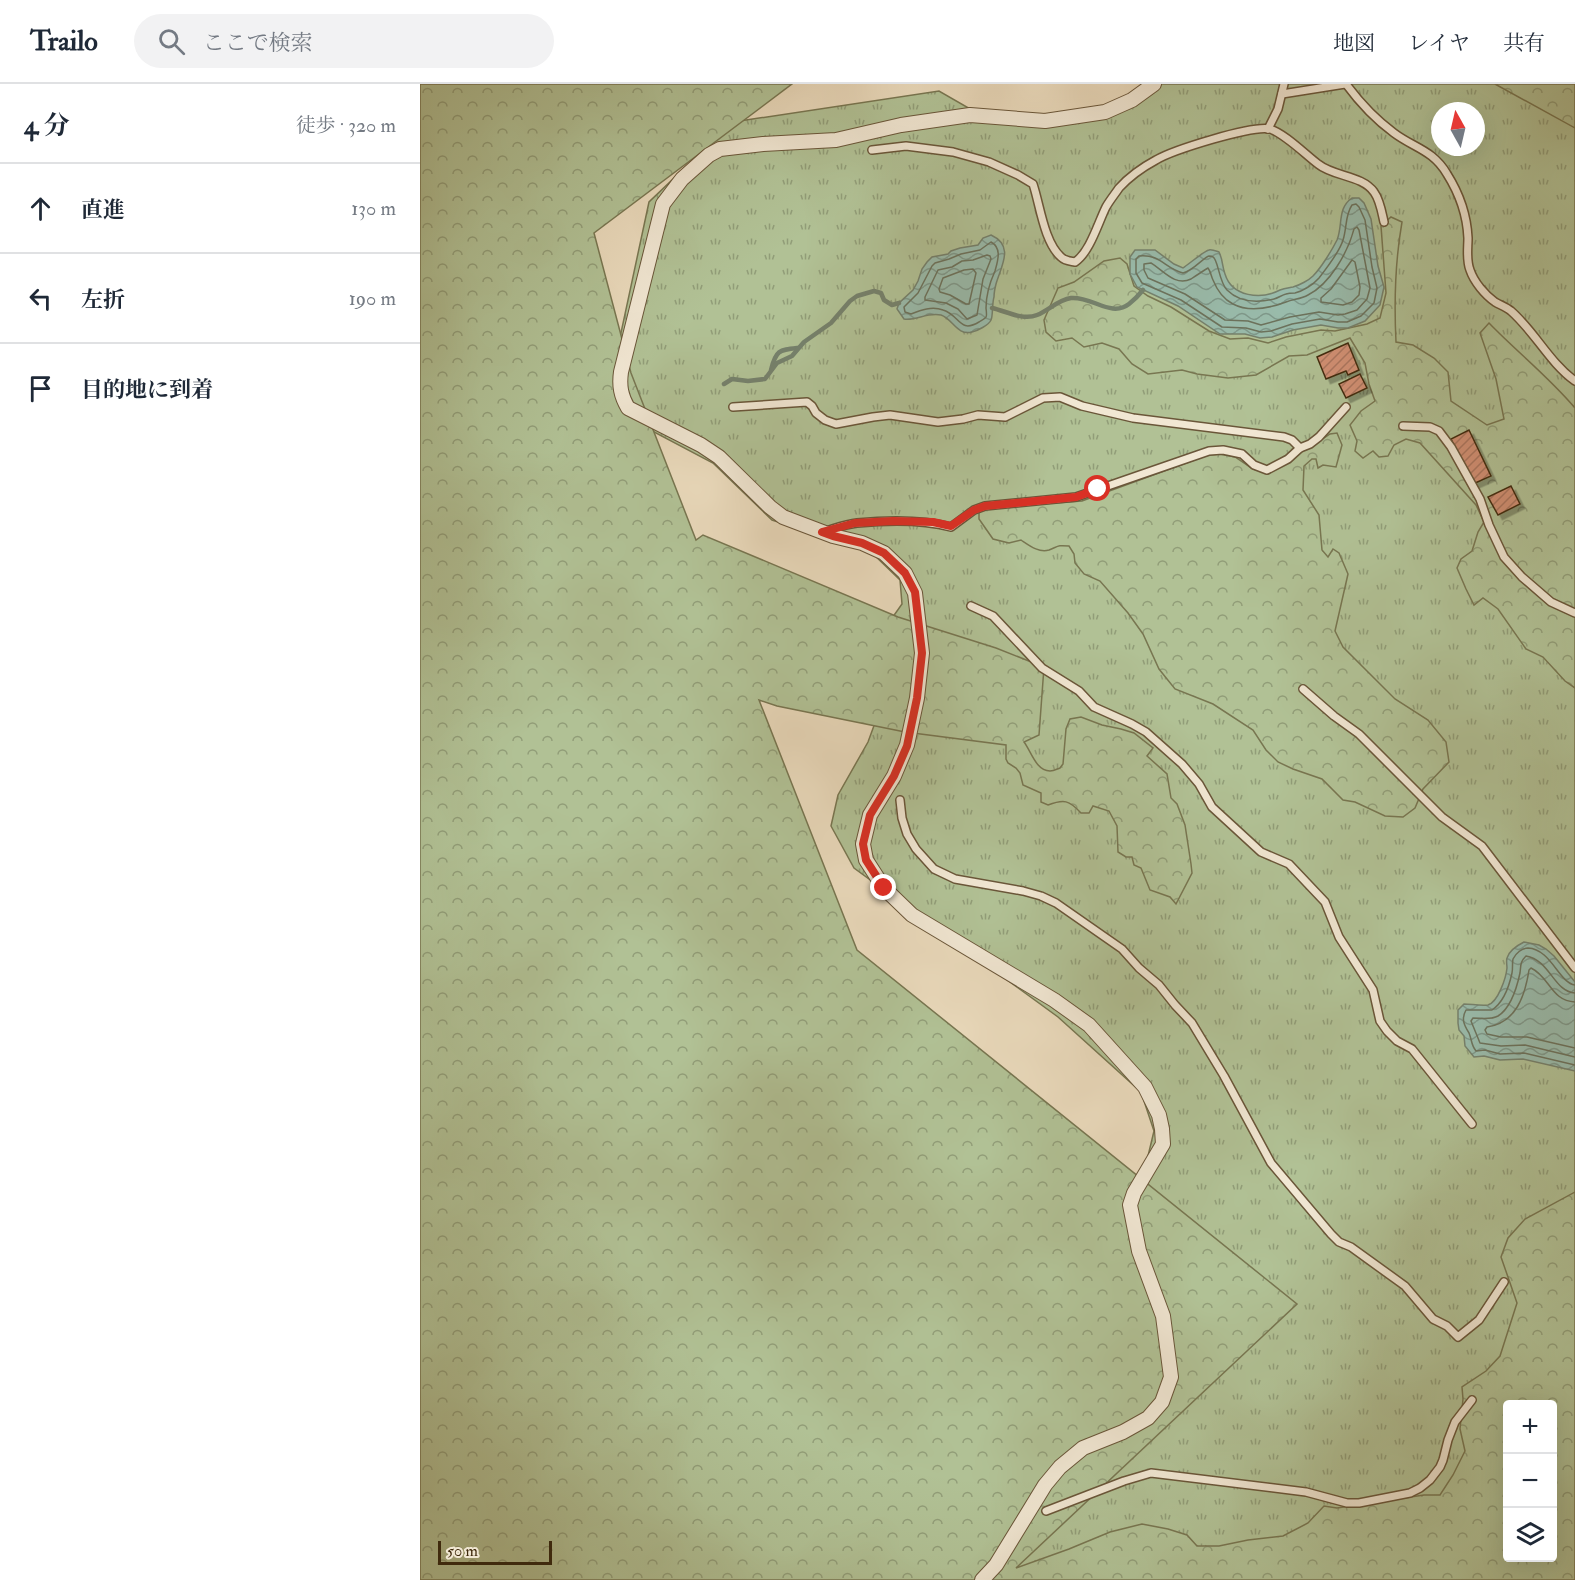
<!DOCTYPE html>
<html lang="ja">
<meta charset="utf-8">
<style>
:root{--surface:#fff;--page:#f2f2f3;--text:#1f2937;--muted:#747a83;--line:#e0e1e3}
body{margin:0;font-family:"IM FELL Double Pica","Noto Serif JP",serif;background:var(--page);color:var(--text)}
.controls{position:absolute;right:18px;bottom:18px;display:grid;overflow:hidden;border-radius:6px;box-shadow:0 6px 24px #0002}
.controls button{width:54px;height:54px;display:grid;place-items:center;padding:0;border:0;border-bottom:2px solid var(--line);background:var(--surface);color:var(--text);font:30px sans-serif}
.compass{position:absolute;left:1011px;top:18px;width:54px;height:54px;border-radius:50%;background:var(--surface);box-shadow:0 6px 24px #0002;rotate:352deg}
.scale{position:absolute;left:18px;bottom:15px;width:114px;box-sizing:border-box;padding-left:6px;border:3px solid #402a0d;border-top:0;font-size:16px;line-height:21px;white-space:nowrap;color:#402a0d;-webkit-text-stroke:4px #f1e7d3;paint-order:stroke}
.stop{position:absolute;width:18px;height:18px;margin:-14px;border:4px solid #d93025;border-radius:50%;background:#fff}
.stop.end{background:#d93025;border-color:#fff;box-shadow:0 2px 6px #0008}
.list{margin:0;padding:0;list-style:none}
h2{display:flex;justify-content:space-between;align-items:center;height:78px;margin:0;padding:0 24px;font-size:26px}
h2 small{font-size:20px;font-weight:400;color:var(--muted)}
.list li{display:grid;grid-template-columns:39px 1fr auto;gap:18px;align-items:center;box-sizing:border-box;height:90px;padding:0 24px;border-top:2px solid var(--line)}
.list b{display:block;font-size:22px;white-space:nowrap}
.list em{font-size:20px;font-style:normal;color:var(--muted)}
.icon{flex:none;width:33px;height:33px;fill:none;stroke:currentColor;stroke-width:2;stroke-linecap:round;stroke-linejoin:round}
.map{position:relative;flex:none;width:1155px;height:1496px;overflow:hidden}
header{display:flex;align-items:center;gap:36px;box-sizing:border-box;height:84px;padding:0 30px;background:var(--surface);border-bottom:2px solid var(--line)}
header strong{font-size:28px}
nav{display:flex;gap:33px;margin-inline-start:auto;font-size:21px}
.search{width:420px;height:54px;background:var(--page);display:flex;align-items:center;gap:15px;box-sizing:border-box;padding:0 21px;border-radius:33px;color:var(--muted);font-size:22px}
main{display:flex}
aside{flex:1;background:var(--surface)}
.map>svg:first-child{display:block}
.grass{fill:url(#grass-tufts);stroke:#787651;stroke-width:1.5;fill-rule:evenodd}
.forest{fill:url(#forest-crowns);stroke:#787651;stroke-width:1.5;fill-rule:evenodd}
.water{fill:url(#water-waves);stroke:#75816c;stroke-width:1.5}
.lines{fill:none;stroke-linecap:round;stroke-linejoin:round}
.shore{stroke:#6c725c;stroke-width:1.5}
.stream{stroke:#75816c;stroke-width:4.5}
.building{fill:url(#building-hatch);stroke:#402a0d;stroke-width:1.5;filter:url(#shadow)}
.lane-casing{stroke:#6a5639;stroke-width:10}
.street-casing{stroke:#6a5639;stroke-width:16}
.lane{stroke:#f1e7d3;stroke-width:7}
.street{stroke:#f1e7d3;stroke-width:14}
.route{stroke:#d93025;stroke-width:8}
</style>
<header>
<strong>Trailo</strong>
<div class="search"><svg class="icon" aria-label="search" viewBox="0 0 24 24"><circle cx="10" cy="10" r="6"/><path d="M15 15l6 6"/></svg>ここで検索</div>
<nav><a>地図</a><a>レイヤ</a><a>共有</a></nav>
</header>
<main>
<aside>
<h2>4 分<small>徒歩 · 320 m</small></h2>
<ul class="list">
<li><svg class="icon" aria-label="ahead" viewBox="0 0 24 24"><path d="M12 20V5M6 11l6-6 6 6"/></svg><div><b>直進</b></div><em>130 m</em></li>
<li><svg class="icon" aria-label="left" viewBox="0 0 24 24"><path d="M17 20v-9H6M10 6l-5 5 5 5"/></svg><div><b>左折</b></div><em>190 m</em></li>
<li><svg class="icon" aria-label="arrive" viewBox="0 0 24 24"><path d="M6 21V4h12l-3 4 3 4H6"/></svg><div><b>目的地に到着</b></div></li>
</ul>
</aside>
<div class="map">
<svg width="1155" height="1496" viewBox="0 0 1155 1496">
<defs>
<pattern id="grass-tufts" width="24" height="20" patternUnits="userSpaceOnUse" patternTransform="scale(1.5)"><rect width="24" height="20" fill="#b1c195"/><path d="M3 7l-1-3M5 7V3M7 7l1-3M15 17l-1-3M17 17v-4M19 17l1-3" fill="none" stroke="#919d78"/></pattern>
<pattern id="forest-crowns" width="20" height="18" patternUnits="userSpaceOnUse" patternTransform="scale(1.5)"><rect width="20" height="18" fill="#b1c195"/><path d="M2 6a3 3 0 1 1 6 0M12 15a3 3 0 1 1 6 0" fill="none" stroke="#919d78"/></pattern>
<pattern id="water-waves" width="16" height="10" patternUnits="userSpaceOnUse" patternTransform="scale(1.5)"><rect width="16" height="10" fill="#99bbab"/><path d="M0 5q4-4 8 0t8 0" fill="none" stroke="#7e988a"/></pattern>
<pattern id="building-hatch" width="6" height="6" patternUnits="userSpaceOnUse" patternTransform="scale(1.5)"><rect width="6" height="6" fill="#d18f73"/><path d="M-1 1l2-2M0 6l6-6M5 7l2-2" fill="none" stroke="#ab755d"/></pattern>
<filter id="shadow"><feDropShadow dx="4.5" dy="4.5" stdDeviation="0" flood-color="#0004"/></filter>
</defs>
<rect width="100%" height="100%" fill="#eadabc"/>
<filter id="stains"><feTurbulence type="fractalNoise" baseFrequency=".00333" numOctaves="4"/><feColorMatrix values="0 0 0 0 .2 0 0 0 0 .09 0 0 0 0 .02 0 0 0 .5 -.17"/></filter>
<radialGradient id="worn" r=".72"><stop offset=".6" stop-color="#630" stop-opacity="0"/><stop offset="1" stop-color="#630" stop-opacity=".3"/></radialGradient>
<!-- grass -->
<path class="grass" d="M741 0H1155V1496H539L725 1120 727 1076 734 1047 721 1008 638 933 434 784 411 742 418 711 448 658 459 628 465 544 482 520 480 496 450 467 352 436 293 379 215 338 190 300 229 118 313 38 519 7 571 37 624 41 729 10ZM1020 27H1056V63H1020ZM1088 1320H1132V1474H1088Z"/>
<!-- forest -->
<g class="forest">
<path d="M0 0H372L174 149 211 289 276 456 283 451 478 533 576 564 624 583 619 651 604 658C611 667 616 687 630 687 634 687 637 685 640 684L643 680 646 645 650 635 661 633 682 641 701 645 714 649 733 664 727 672 747 690 751 714 757 720 765 741 771 780 772 789 756 820 750 813 730 806 721 784 714 781 712 773H706L698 768 697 742 689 727 673 722 669 729H661C649 716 644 715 628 721L621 718V709L603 701 600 689 596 684 588 679 586 675V661L485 648 357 622 339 616 437 866 877 1220 596 1484 649 1465 690 1448 722 1440 748 1445 767 1451 777 1462H799L828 1456 863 1452 888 1439 904 1422 917 1424 1004 1411H1020L1033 1391 1045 1367 1040 1345 1043 1315 1042 1303 1066 1287 1080 1272 1097 1219 1081 1173 1088 1154 1105 1135 1155 1108V1496H0ZM1088 1320H1132V1474H1088Z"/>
<path d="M1075 0H1155V44Z"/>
<path d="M971 133 982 138C975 178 974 218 976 258L993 261 1014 274 1028 288 1031 317 1067 341 1084 335 1076 295 1060 249 1069 239C1097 268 1129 293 1155 324V604L1145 597 1123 573 1106 565 1078 525 1063 514 1054 521 1046 505 1037 484 1041 475 1052 467 1058 448 1064 438 1056 421 1000 359 986 355 974 361 968 372 959 373 953 367 943 374 935 367 937 357 930 341 941 327 955 317 949 300 945 279 930 254 887 271 869 272 836 291 808 294 777 290 762 286 728 290 712 280 699 265 682 259 664 263 652 254 636 257 626 248 624 236 638 204 654 198 684 177 700 174 707 180 714 202 728 212 751 223 789 247 810 255 828 254 848 259 866 253 901 246 915 247 947 240 960 234 966 209 961 142Z"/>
<path d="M917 349 922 361 916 383 903 381 898 384 896 375H892L884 382 883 406 899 431 902 466 908 473 913 465 919 469 928 490 915 547 923 563 975 615 1008 636 1026 658 1029 678 1003 705 995 724 983 733 965 732 935 718 923 716 902 695 873 685 858 678 846 666 833 646 793 620 755 605 739 585 723 550 708 529 680 497 664 490 655 479 654 470 649 462C637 461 639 462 629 466 619 469 610 462 601 456L589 459 573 455 559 435V428L567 424 662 417 788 371 800 370 815 373 833 385 845 388 898 358 910 350Z"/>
</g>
<!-- water -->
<g class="water">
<path d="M932 114H939L944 119 951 135 958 182 964 203 960 221 945 237 928 244H918L901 241 873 246 852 253 840 254 825 250H800L758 222 717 203 710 190V173L715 166H735L754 180 763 184C769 180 784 167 789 166 791 165 796 167 799 168 803 176 802 182 805 190 812 213 841 216 860 206 865 204 868 204 873 203 880 201 889 196 893 192 901 184 912 166 917 156 923 142 917 124 932 114Z"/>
<path d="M571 151C595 162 581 182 576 200 575 204 574 209 574 213 572 219 573 233 571 236 569 241 557 247 552 248 537 252 533 235 521 231 507 228 496 237 484 235L477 225 479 219 493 206 498 197 502 185 507 178 512 173 528 170 531 167 540 164 558 161 563 154Z"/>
<path d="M1104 858 1119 861 1126 865 1134 872 1155 898V987L1103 975 1080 976 1064 972 1054 973 1045 962 1044 952 1039 946 1038 939V926L1044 920C1051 920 1060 922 1068 921 1078 918 1086 894 1087 884 1087 881 1086 877 1087 874 1089 867 1098 861 1104 858Z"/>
</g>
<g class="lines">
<!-- shore -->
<g class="shore">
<path d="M936 120 939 123 945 136 952 183 957 204 954 219 941 232 927 238H918L900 235 872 240 851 247 841 248 826 244 802 243 761 216 722 199 716 189V175L719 172C741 170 744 184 763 189 773 187 784 173 789 172 791 172 792 172 793 173 798 175 799 198 807 206 819 218 837 219 854 215 858 214 862 211 866 210 869 209 872 209 875 209 883 207 893 201 899 194 906 185 920 167 923 156 927 144 925 131 932 121Z"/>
<path d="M937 143 939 146 950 204 947 215 937 226 925 230 918 231 899 228 870 233 841 241 828 237 805 236 765 210 728 194 724 186V180L731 179C743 186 755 203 771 195 777 191 783 187 788 184 791 188 791 192 793 196 797 206 803 215 813 220 830 229 850 224 866 218 874 215 881 215 888 211 910 200 928 168 934 145Z"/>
<path d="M571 158C582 164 578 176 575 187 570 198 566 211 566 224 566 224 567 232 566 233 565 235 560 237 559 238 539 250 540 231 523 226 512 222 501 226 491 230L485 228 484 223 498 209 512 182 515 179 529 175 541 170 560 166Z"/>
<path d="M567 171 570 172 571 175 563 195 557 231 547 235 538 225 526 219 505 216V213L518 186 532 183 542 177 553 176Z"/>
<path d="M932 176 935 178 940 203 939 211 932 218 923 221 901 218V214L911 205Z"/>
<path d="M553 185 556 189 549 220H546L530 211 520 208 519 205 523 194 544 186Z"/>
<path d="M1155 901C1139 899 1131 865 1108 864 1102 864 1096 869 1093 875 1092 879 1093 885 1092 889 1089 903 1084 918 1072 926H1046C1041 935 1044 941 1049 949 1052 956 1051 961 1056 967L1065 966 1080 970 1104 969 1155 981"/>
<path d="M1155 909C1134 908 1130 876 1106 872 1100 878 1101 881 1100 889 1097 903 1091 924 1078 932 1071 936 1061 934 1053 934L1051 937 1060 959 1081 962 1105 961 1155 973"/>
<path d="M1155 918C1131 917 1130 893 1111 884L1109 886C1105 912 1096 939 1067 943L1065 946 1067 950 1081 953H1107L1155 964"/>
</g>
<!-- stream -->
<g class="stream">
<path d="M572 224C586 227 603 237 617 231 629 226 638 216 651 214 672 212 691 234 709 220 714 216 719 211 723 206"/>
<path d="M351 286C356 266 359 266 378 264"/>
<path d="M304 300 312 295 328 297 345 295 357 279 372 272 384 258 411 239 430 217 437 212 454 207 461 209 464 216 472 221 479 219"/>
</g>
</g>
<!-- building -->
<g class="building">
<path d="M928 259 939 286 928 291 926 287 906 295 897 273Z"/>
<path d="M940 290 947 304 926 314 919 300Z"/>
<path d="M1049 346 1071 392 1053 400 1031 355Z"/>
<path d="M1091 402 1100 420 1078 431 1068 413Z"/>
</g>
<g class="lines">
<defs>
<g id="lane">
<path d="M926 0C940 19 955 35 974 49 994 64 1013 66 1027 90 1039 109 1047 132 1048 154 1048 164 1046 176 1050 186 1054 198 1065 211 1075 218 1080 221 1086 223 1091 227 1115 248 1129 278 1155 297"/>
<path d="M862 10 925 0"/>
<path d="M848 45 858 25 864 0"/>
<path d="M452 66 486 62 533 68 569 78 598 91 613 100C620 121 624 158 641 173 645 177 650 177 655 178 670 168 678 139 686 123 690 116 695 110 699 104 709 93 723 83 736 76 753 66 832 41 850 45 864 49 886 71 898 80 914 93 942 91 954 108 960 116 962 129 964 138"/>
<path d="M313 323 387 318 392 322 396 329 405 336 416 340 453 333 470 331 518 338 543 335 558 331 585 333 623 314 640 313 662 322 713 334 864 353 872 356 880 364"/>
<path d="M983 342 1010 343 1019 347 1031 363 1060 415 1069 441 1084 473 1102 493 1131 518 1155 529"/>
<path d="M406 447C416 444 427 440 437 439 468 436 501 435 531 443L554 426 565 422 656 413 789 367 803 366 822 370 834 381 847 386 868 375 880 364 890 360 899 353 926 323"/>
<path d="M551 522 573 532 622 584 659 607 674 623 712 640 726 648 762 680 779 700 792 723 841 768 869 780 905 818 919 853 953 906 960 937 967 947 977 957 992 965 1052 1040"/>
<path d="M883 605 914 632 939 650 1022 733 1062 762 1155 884"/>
<path d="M480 716 482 734 487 750 496 765 514 785 535 795 603 807 621 812 636 819 702 865 719 884 739 901 755 921 772 939 804 992 851 1079 911 1150 919 1158 931 1163 985 1202 1013 1235 1027 1242 1038 1253 1059 1236 1084 1198"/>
<path d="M626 1427 704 1397 731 1389 886 1408 927 1419H939L990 1409 1000 1404 1010 1396 1020 1383 1023 1376 1028 1356 1035 1338 1052 1316"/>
</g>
<path id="street" d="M562 1496 576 1481 625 1401 640 1383 663 1364 703 1348 728 1334 742 1318 751 1293 743 1232 719 1167 710 1121 714 1109 743 1060 742 1045 739 1031 725 1003 669 941 634 916 492 831 464 804 446 776 443 760 450 731 474 692 487 661 497 614 502 569 495 509 485 489 464 469 442 459 413 452 363 433 350 423 299 373 281 361 208 324C201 312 199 302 201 288L243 120 262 95 289 71 300 65 343 60 416 56 481 41 550 31 625 37 685 28 712 16 734 0"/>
</defs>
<!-- lane casing -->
<use href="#lane" class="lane-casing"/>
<!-- street casing -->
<use href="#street" class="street-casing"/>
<!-- lane -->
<use href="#lane" class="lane"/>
<!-- street -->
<use href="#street" class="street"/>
</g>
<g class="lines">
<!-- route -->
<path class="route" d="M464 804 446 776 443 760 450 731 474 692 487 662 497 614 502 569 495 508 485 489 464 469 442 459 413 452 402 448 435 439 473 437 513 438 531 442 554 426 565 422 656 413 678 405"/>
</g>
<rect width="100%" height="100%" filter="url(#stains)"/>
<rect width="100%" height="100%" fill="url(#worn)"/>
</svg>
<div class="controls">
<button>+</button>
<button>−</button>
<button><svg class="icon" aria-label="layers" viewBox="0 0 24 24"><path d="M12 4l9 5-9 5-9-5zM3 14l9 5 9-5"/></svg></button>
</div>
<svg class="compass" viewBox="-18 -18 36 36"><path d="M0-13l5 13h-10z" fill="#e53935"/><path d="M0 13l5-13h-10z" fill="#747a83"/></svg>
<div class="scale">50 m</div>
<div class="stop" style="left:678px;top:405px"></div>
<div class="stop end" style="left:464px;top:804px"></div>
</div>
</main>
